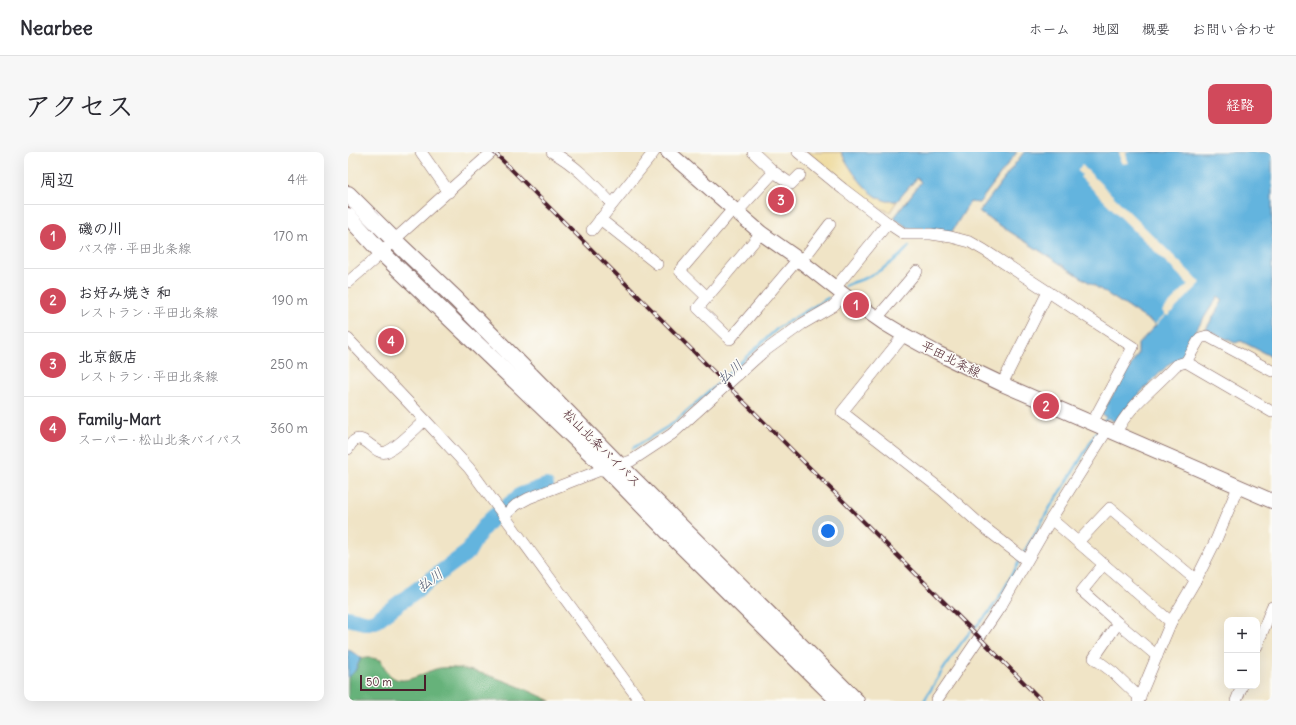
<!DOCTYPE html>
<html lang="ja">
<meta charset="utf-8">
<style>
:root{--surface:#fff;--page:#f7f7f7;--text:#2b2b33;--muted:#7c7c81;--line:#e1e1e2;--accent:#d1495b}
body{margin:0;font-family:Delius,"Klee One",sans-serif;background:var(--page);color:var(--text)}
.controls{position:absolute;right:12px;bottom:12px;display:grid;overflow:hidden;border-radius:8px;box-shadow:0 4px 16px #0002}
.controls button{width:36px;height:36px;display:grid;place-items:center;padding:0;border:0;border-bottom:1px solid var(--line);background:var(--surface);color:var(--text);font:20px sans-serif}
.scale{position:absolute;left:12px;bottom:10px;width:66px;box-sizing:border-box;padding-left:4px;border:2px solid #4a1f2b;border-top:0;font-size:11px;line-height:14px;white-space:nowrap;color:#4a1f2b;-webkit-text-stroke:3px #fdfcf7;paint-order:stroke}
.you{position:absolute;left:480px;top:379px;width:14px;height:14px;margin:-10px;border:3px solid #fff;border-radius:50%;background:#1a73e8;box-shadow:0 0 0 6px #1a73e833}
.badge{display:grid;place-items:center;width:26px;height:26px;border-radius:50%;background:var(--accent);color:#fff;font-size:13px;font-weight:700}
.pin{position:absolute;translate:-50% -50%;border:2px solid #fff;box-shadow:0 1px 4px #0006}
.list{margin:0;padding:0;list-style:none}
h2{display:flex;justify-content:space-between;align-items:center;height:52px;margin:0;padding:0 16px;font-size:17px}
h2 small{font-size:13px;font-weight:400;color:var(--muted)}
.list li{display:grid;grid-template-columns:26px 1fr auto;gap:12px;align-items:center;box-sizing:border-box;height:64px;padding:0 16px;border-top:1px solid var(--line)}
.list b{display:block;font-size:15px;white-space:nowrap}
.list p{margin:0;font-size:13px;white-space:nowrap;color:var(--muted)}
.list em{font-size:13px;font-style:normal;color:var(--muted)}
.map{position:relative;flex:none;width:924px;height:549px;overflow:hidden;border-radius:8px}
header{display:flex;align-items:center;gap:24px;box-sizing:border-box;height:56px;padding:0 20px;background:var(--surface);border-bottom:1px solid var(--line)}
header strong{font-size:19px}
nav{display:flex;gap:22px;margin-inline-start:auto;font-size:14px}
.intro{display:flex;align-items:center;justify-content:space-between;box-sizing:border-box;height:96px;padding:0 24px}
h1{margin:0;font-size:28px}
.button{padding:10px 18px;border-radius:8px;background:var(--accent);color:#fff;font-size:14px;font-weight:700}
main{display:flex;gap:24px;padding:0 24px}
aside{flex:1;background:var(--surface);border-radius:8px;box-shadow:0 4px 16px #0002}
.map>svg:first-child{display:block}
.forest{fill:#66b27a;stroke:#586852}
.sand{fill:#eeda9e;stroke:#9c7c64}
.water{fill:#63b4de;stroke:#566a84}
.pier{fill:#f0e4c6}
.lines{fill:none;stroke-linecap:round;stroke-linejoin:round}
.stream{stroke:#63b4de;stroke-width:2.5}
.river{stroke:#63b4de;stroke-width:16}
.minor-casing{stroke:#846461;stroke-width:12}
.major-casing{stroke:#846461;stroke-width:16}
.highway-casing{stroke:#846461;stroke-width:18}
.minor{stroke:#fff;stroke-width:11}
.major{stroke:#fff;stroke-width:14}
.highway{stroke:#fff;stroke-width:16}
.rail-casing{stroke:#4a1f2b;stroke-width:4}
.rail{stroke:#fdfcf7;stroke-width:2.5;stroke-dasharray:8;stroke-linecap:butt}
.labels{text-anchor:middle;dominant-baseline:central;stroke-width:3;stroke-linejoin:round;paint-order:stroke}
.street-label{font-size:13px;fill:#4a1f2b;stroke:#fdfcf7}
.water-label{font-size:14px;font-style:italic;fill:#545b73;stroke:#fdfcf7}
</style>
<header>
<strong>Nearbee</strong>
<nav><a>ホーム</a><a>地図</a><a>概要</a><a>お問い合わせ</a></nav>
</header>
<div class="intro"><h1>アクセス</h1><a class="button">経路</a></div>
<main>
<aside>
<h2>周辺<small>4件</small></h2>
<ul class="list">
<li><span class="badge">1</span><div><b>磯の川</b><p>バス停 · 平田北条線</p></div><em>170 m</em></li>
<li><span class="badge">2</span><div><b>お好み焼き 和</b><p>レストラン · 平田北条線</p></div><em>190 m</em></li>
<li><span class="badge">3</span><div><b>北京飯店</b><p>レストラン · 平田北条線</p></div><em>250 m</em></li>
<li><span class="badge">4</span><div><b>Family-Mart</b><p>スーパー · 松山北条バイパス</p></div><em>360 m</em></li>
</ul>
</aside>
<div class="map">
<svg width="924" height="549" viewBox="0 0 924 549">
<rect width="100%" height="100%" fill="#fdfcf7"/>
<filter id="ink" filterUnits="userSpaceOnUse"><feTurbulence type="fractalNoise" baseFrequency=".025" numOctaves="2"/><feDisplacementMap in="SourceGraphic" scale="8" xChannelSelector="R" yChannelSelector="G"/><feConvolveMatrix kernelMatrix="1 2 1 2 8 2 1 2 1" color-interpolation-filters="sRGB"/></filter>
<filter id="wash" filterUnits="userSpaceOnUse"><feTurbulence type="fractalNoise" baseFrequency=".012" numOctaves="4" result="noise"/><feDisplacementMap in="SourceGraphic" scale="16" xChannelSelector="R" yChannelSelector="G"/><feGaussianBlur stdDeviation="0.9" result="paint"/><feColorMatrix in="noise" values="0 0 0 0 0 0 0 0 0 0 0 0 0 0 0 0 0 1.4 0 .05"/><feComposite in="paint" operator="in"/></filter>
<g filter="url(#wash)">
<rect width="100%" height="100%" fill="#f0e4c6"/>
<!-- forest -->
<path class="forest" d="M13 506H24L33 508C36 515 40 524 48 527 61 532 79 518 92 516 122 512 176 536 203 549H0V526L7 519Z"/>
<!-- sand -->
<path class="sand" d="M456 0H493C502 17 519 44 539 49 542 49 546 49 549 49L542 60 526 54 496 32Z"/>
<!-- water -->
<g class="water">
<path d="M493 0H669L631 51 622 50 603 81 594 78 565 79 546 66 573 30 569 26 549 49C546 49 542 49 539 49 519 44 502 17 493 0Z"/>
<path d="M676 0H924V205L893 189 887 191 858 177 875 148 870 144 847 180 848 183 835 207 822 211 793 240 767 270 753 262 790 202V192L808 173 631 60Z"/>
<path d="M0 497 13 506 7 519 0 526Z"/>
</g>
<!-- pier -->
<g class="pier">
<path d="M771 0H778L780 11 774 12Z"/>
<path d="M734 13 853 131 820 164 818 163 808 173 807 172 817 162 814 159 840 132 732 25 734 23 729 18Z"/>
</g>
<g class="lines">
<!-- stream -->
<g class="stream">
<path d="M497 134C504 130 511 129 518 126 531 120 552 106 561 94"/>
<path d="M755 270 759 265"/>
<path d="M285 296 324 272 372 230 384 218 431 175 480 146"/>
<path d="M675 402 704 352 714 338 750 278"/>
<path d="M576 549C589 527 602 505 618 485 626 475 637 467 644 456 655 441 663 424 672 408"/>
</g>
<!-- river -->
<g class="river">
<path d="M156 357 173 343 198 334"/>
<path d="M0 466 20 471 27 469 120 400C128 385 136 372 150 361"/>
</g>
</g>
</g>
<g filter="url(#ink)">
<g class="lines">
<defs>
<g id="minor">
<path d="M73 0 101 40"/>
<path d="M204 0C228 13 246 33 264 52"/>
<path d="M450 0 495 37 541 72 556 82H583L603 85 622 90 636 98 785 195 744 271"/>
<path d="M426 20 443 32 452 23"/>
<path d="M389 60 426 20 405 0"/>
<path d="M252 67 309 112"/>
<path d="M244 78 306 0"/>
<path d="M413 81 350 156 382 187 450 107"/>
<path d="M453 110 482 72"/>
<path d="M0 130 34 101 46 88 144 0"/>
<path d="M487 136 540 71"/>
<path d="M359 145 332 119 385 57"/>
<path d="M529 166 569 119"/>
<path d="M556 183 494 260 595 339 633 373 678 408"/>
<path d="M0 187 77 268 121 316 292 549"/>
<path d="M838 210 852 186 859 184 924 219"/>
<path d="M654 232 700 140"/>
<path d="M768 281C780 254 808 235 828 213L838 210 924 260"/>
<path d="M0 297C13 271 26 305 38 300 49 296 68 276 77 268"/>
<path d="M156 364 168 353 181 346 258 316 283 309 324 282 414 201 454 172 485 154 496 143"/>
<path d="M703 367 823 470"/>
<path d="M730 390 762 356 848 428"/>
<path d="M756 412 734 439 770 471"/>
<path d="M909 494 924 455"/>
<path d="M792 546 766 521 746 506 770 471 809 504"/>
<path d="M588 549 654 452 703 367 759 278"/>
<path d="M790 549 823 470 850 424 868 388 890 335"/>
<path d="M888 549 894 534"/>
</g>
<path id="major" d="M320 0 413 81 450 107 496 143 536 171 556 183 589 201 654 232 924 349"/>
<g id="highway">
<path d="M0 42 46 88 108 147 271 313 508 549"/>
<path d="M0 64 34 101 258 316 332 392 491 549"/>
</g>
</defs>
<!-- minor casing -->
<use href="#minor" class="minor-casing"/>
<!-- major casing -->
<use href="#major" class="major-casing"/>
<!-- highway casing -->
<use href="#highway" class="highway-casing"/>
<!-- minor -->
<use href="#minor" class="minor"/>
<!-- major -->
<use href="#major" class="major"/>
<!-- highway -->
<use href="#highway" class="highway"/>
<defs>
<path id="rail" d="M146 0 623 477 694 549"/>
</defs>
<!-- rail casing -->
<use href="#rail" class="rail-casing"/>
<!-- rail -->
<use href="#rail" class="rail"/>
</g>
</g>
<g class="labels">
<!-- street labels -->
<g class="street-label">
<text transform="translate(603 207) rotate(27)">平田北条線</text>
<text transform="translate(254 296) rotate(45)">松山北条バイパス</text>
</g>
<!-- water labels -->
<g class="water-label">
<text transform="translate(382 220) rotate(-42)">払川</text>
<text transform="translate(82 428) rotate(-37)">払川</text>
</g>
</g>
</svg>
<div class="controls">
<button>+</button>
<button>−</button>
</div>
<div class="scale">50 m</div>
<div class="you"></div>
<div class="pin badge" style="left:508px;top:153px">1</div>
<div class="pin badge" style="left:698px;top:254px">2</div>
<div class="pin badge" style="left:433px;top:48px">3</div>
<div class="pin badge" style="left:43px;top:189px">4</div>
</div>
</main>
